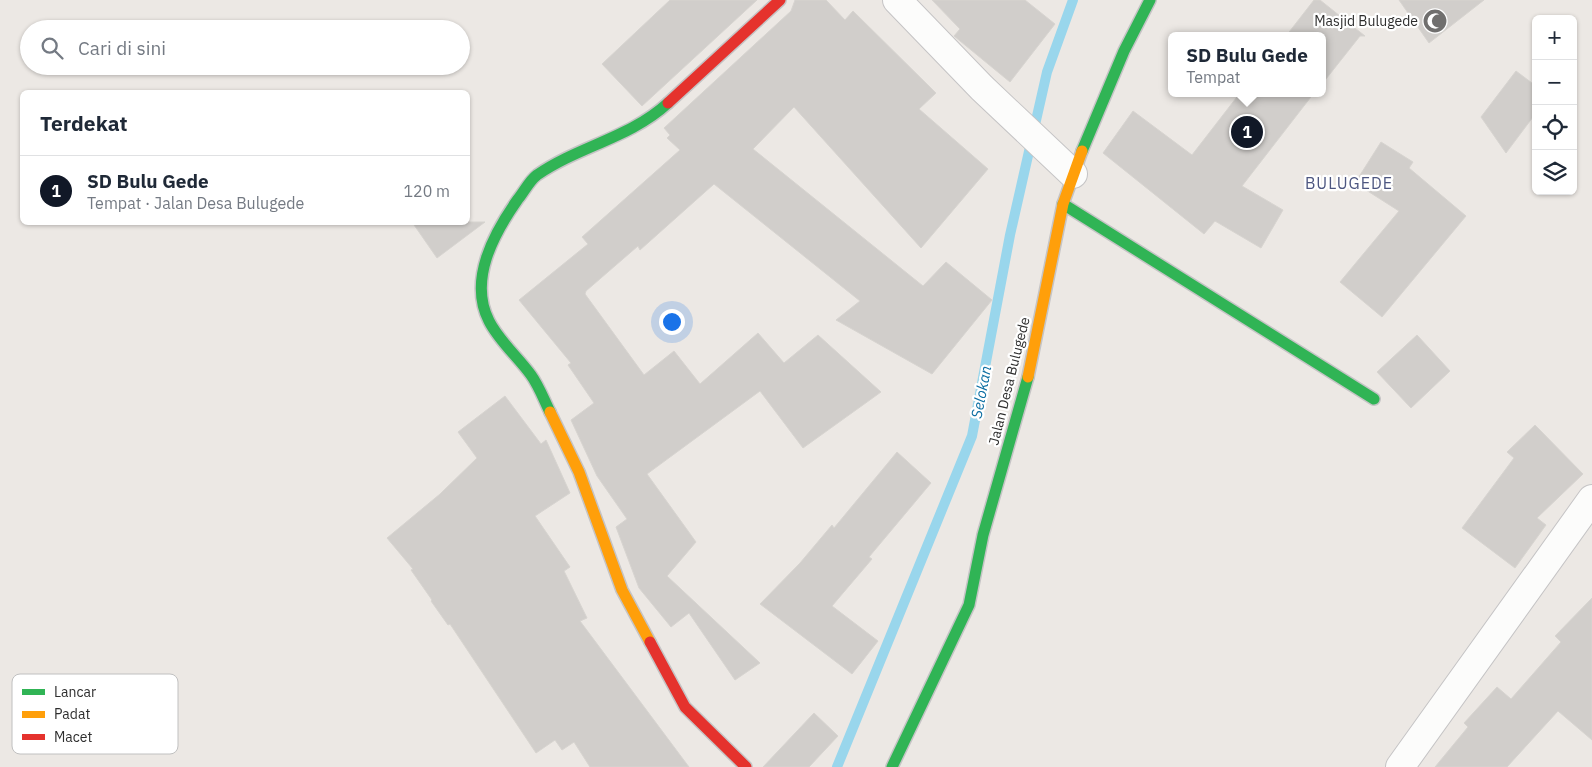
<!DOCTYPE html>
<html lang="id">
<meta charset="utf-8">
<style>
:root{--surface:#fff;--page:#f6f6f7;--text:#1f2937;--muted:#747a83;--line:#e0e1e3;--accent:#111827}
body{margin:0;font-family:"IBM Plex Sans",sans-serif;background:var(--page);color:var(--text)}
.controls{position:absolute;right:15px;top:15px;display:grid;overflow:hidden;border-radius:8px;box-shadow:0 1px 4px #0004}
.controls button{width:45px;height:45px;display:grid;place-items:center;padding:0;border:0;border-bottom:1px solid var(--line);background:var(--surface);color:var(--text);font:25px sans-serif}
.you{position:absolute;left:671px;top:321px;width:18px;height:18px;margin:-12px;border:4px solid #fff;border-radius:50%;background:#1a73e8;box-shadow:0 0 0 8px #1a73e833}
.badge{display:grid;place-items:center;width:32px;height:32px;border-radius:50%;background:var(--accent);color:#fff;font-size:16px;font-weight:700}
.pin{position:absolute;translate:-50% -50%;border:2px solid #fff;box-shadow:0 1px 5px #0006}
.popup{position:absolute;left:1168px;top:32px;width:158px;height:65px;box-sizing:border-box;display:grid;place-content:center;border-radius:8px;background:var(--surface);filter:drop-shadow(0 1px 4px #0005);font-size:16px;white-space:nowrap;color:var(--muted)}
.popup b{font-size:19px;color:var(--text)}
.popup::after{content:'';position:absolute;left:50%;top:100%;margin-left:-10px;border:10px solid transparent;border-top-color:var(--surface)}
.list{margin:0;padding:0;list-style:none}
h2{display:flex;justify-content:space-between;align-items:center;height:65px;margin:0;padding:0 20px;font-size:21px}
h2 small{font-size:16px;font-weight:400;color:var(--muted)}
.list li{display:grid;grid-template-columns:32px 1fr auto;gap:15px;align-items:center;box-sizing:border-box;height:70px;padding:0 20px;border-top:1px solid var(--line)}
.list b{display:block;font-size:19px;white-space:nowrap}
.list p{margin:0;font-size:16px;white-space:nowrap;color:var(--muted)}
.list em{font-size:16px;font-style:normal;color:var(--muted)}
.icon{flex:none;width:28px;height:28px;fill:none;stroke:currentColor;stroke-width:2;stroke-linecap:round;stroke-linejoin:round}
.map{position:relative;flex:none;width:1592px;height:767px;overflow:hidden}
.search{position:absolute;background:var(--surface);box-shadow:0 1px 4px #0004;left:20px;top:20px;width:450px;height:55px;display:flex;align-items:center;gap:12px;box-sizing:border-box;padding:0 18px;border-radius:28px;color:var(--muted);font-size:19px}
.panel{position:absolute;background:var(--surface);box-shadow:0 1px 4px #0004;left:20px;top:90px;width:450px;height:135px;border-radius:8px}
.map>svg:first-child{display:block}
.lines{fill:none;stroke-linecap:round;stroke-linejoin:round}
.stream{stroke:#99d6ec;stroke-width:10}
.building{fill:#d1cecb;stroke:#d7d4d0}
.street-casing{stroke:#c5c4c5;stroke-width:30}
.fast-casing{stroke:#c5c4c5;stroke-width:14}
.slow-casing{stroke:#c5c4c5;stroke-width:14}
.jam-casing{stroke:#c5c4c5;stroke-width:14}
.street{stroke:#fcfcfb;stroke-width:28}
.fast{stroke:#30b455;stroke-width:11}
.slow{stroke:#ff9f0a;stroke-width:11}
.jam{stroke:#e5322d;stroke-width:11}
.labels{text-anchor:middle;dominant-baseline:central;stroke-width:4.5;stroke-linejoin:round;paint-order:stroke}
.poi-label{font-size:14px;fill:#2e2e2e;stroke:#fff;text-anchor:end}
.street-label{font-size:14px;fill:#2e2e2e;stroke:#fff}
.water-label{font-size:15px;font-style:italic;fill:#0d6fa3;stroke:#fff}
.quarter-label{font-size:16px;letter-spacing:1px;fill:#4d5680;stroke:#fff}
.key{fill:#fff;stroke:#c0c0c0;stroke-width:1}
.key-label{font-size:14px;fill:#2e2e2e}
</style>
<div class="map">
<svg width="1592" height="767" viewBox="0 0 1592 767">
<rect width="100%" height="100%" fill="#ece8e4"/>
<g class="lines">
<!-- stream -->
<path class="stream" d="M837 767 972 436 1010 235 1047 72 1073 0"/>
</g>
<!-- building -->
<g class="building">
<path d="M670 0H757L642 106 602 64Z"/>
<path d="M795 0H826L845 20 853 11 936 93 919 109 988 169 921 248 794 107 753 149 923 286 946 262 992 300 932 374 836 320 860 301 714 184 640 250 638 246 586 291 585 294 644 375 674 351 700 384 758 333 784 363 818 335 881 392 803 448 760 391 647 474 696 542 667 576 760 663 735 680 689 613 671 627 639 588 616 527 627 519 597 476 571 420 594 403 568 365 571 363 519 300 588 244 582 237 680 150 667 138 670 135 664 128 791 11Z"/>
<path d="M932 0H1025L1055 24 1010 82 954 36 960 29Z"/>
<path d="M1314 0H1320L1365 36H1360L1322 84V36H1286Z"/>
<path d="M1399 0H1484L1429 43Z"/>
<path d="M1516 71 1536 86V113L1506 153 1481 117Z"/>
<path d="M1240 93H1314L1242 186 1283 210 1261 248 1215 221 1204 234 1103 153 1133 111 1192 155Z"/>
<path d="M1381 142 1413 162 1409 168 1466 216 1382 317 1340 282 1399 211 1355 183Z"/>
<path d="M412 222H485L437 258Z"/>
<path d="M1417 335 1450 371 1411 408 1377 372Z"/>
<path d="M505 396 541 444 546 440 570 493 535 516 570 567 564 571 587 618 580 621 689 767H590L574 742 562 750 555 740 536 753 450 624 448 625 431 601 432 600 411 570 413 569 387 538 440 494 477 458 458 432Z"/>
<path d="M1535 425 1583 474 1537 518 1546 525 1515 568 1462 528 1514 458 1507 452Z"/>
<path d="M897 452 931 483 869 557 872 559 832 606 878 641 852 674 760 604 800 563 832 525 834 528Z"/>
<path d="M1592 598V740L1558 711 1507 767H1435L1468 727 1464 723 1497 687 1511 699 1561 642 1555 636Z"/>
<path d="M814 713 838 736 809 767H763Z"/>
</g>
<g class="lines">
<defs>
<g id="street">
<path d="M897 0 982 88 1073 174"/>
<path d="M1400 767 1592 499"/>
</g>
<g id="fast">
<path d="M1082 151 1124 51 1150 0"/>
<path d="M1063 204 1374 399"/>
<path d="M550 412C544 400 539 386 531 375 518 357 499 341 489 321 468 280 494 233 518 199 524 192 529 181 537 175 579 146 630 138 668 103"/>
<path d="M892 767 969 605 983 535 1028 377"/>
</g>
<g id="slow">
<path d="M1028 377 1063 204 1082 151"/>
<path d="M550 412 579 472 622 590 650 642"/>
</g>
<g id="jam">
<path d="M668 103 780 0"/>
<path d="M650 642 685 707 746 767"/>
</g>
</defs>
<!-- street casing -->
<use href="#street" class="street-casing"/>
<!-- fast casing -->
<use href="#fast" class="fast-casing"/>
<!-- slow casing -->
<use href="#slow" class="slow-casing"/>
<!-- jam casing -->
<use href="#jam" class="jam-casing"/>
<!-- street -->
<use href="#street" class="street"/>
<!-- fast -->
<use href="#fast" class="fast"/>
<!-- slow -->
<use href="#slow" class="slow"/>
<!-- jam -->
<use href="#jam" class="jam"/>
</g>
<!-- icons -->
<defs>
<symbol id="mosque-disc" viewBox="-11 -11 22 22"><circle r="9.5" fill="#706f6e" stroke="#fff"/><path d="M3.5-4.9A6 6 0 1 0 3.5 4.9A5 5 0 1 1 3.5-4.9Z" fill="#fff"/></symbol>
</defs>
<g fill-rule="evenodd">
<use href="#mosque-disc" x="1421" y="7" width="28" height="28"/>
</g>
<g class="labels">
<!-- poi labels -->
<g class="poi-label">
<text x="1418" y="21">Masjid Bulugede</text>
</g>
<!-- street labels -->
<g class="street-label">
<text transform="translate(1009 381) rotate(-76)">Jalan Desa Bulugede</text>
</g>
<!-- water labels -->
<g class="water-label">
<text transform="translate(981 392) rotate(-79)">Selokan</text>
</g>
<!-- quarter labels -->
<g class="quarter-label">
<text x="1349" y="183">BULUGEDE</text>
</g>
</g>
<!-- legend -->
<rect x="12" y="674" width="166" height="80" rx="8" class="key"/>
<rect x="22" y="689" width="23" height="6" fill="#30b455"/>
<rect x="22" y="711" width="23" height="7" fill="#ff9f0a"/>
<rect x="22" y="734" width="23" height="6" fill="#e5322d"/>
<g class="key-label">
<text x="54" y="697">Lancar</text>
<text x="54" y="719">Padat</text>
<text x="54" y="742">Macet</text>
</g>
</svg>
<div class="controls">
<button>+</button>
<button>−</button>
<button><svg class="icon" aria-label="locate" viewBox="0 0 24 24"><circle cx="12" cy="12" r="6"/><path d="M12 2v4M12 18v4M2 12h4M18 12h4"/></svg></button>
<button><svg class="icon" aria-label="layers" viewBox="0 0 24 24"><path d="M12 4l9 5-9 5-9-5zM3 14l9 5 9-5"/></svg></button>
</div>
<div class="you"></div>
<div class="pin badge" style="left:1247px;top:132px">1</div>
<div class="popup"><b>SD Bulu Gede</b>Tempat</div>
<div class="search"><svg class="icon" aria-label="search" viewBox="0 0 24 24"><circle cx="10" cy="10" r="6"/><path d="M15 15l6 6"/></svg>Cari di sini</div>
<section class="panel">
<h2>Terdekat<small></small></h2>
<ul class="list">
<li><span class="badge">1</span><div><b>SD Bulu Gede</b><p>Tempat · Jalan Desa Bulugede</p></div><em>120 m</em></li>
</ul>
</section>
</div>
